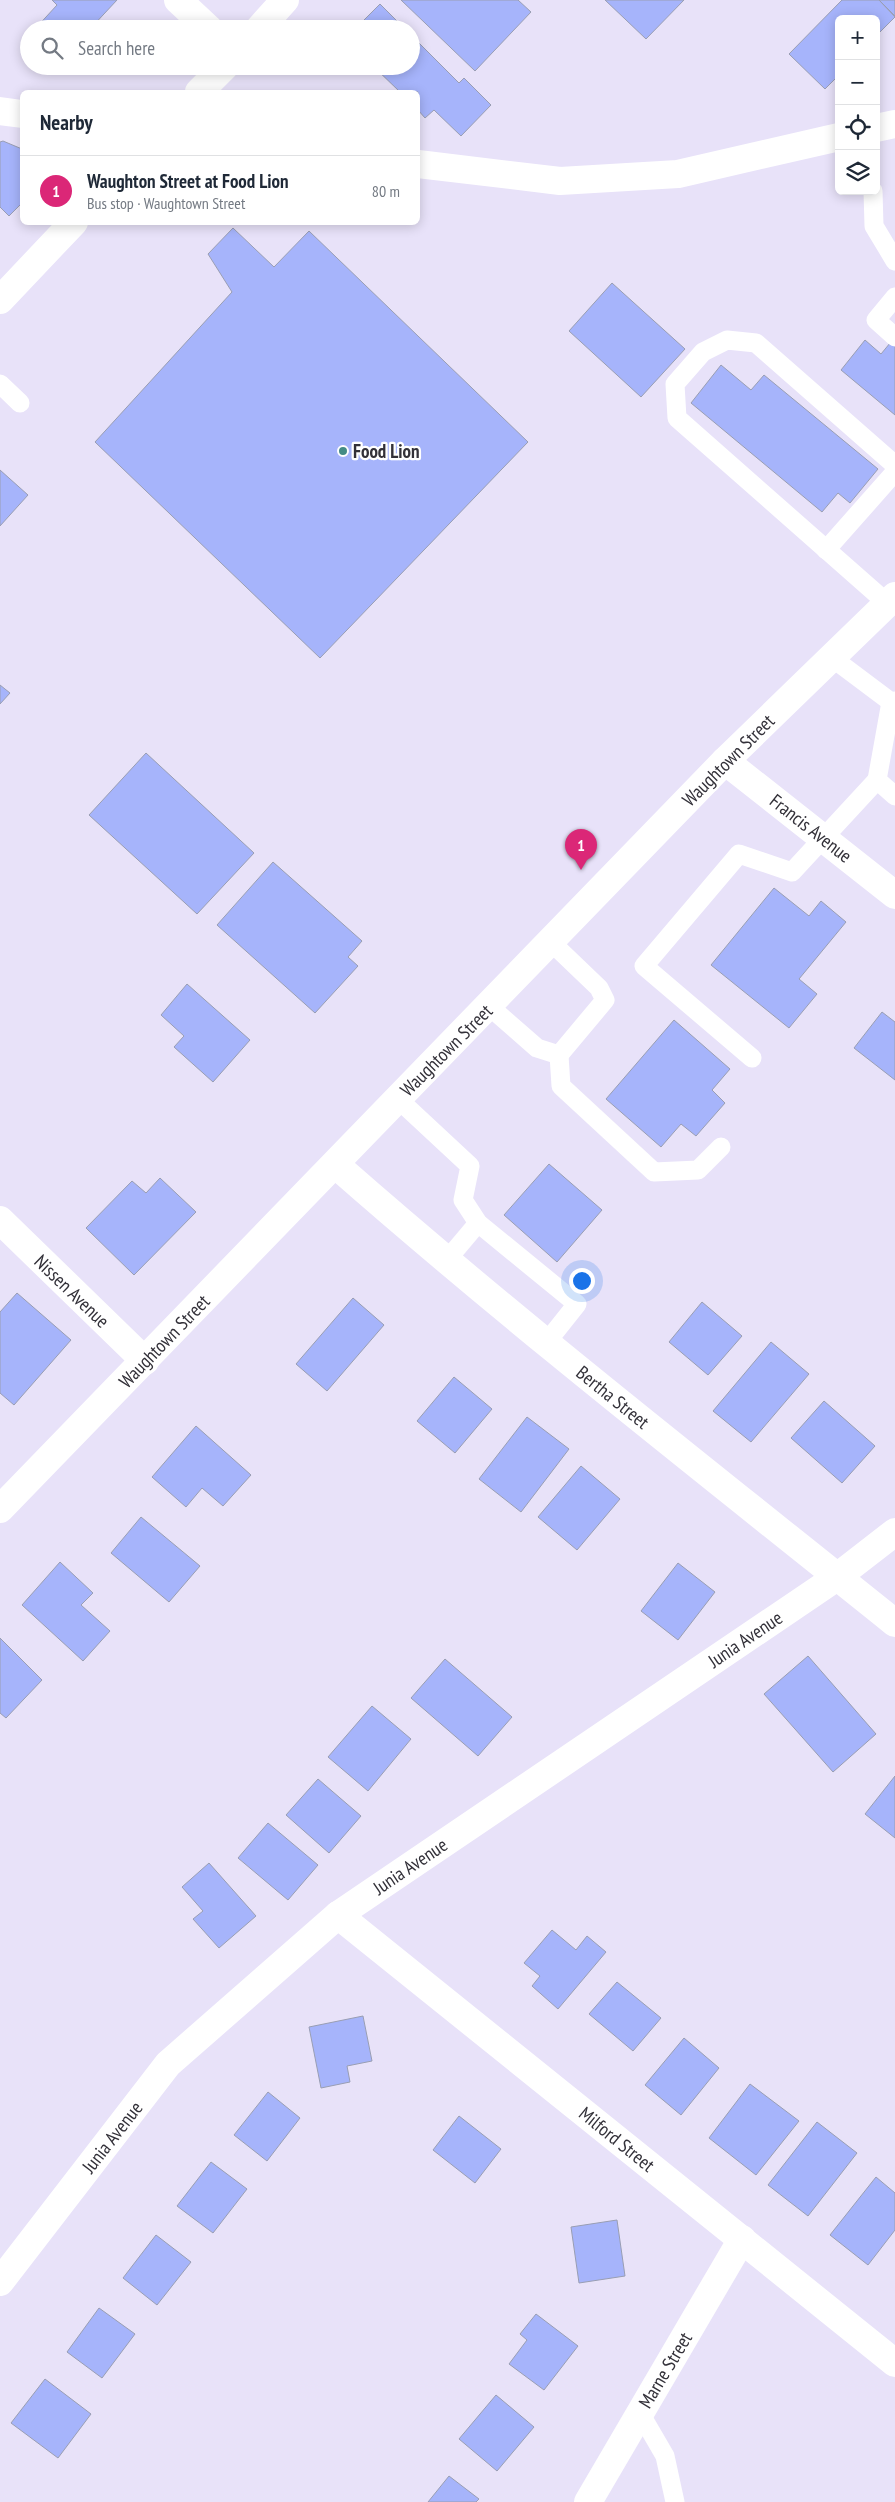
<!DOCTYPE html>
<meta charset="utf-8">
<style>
:root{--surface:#fff;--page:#f2f2f3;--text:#1f2937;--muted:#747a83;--line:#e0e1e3;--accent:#db2777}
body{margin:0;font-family:"PT Sans Narrow",sans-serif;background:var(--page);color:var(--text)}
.controls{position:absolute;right:15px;top:15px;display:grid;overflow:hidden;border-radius:8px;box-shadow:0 2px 12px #0003}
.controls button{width:45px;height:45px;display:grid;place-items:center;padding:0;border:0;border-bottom:1px solid var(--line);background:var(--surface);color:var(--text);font:25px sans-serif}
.you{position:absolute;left:581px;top:1280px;width:18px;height:18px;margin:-12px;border:4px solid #fff;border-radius:50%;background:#1a73e8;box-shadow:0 0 0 8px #1a73e833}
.badge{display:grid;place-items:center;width:32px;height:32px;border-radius:50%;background:var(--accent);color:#fff;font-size:16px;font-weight:700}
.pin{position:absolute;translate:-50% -41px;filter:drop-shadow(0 1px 2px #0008)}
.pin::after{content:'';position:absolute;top:26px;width:18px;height:15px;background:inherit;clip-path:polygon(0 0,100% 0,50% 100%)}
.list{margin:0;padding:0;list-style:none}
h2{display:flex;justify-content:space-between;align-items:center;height:65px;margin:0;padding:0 20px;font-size:21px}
h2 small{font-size:16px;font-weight:400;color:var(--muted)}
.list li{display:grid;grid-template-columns:32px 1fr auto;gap:15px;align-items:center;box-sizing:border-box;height:70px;padding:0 20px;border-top:1px solid var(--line)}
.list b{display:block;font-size:19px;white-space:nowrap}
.list p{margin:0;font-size:16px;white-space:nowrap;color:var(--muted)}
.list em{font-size:16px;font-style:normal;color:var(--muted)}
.icon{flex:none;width:28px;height:28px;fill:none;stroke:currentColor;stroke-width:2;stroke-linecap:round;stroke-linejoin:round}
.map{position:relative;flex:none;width:895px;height:2502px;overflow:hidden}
.search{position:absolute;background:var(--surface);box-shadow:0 2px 12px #0003;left:20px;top:20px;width:400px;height:55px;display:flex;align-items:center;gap:12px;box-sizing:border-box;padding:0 18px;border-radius:28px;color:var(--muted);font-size:19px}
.panel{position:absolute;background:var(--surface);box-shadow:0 2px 12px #0003;left:20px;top:90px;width:400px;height:135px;border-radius:8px}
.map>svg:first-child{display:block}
.building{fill:#a6b4fb;stroke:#999eb3}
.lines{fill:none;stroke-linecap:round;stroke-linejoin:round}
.lane{stroke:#fff;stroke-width:19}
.street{stroke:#fff;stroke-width:28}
.secondary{stroke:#fff;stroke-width:28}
.primary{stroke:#fff;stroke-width:28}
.poi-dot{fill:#448b85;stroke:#fff;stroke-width:2}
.labels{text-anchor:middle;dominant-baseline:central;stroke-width:4.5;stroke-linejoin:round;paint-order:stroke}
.poi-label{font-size:19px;font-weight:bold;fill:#333139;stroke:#fff;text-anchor:start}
.street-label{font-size:19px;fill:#333139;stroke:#fff}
</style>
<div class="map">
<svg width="895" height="2502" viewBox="0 0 895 2502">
<rect width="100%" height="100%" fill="#e8e2f9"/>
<!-- building -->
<g class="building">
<path d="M52 0H117L90 29H35L57 5Z"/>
<path d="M401 0H518L531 12 475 71Z"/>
<path d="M605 0H684L646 39Z"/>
<path d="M842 0H879L895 17 876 36V19H839V75L825 89 789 54Z"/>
<path d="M879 0H895V16Z"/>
<path d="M380 4 405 29H355Z"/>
<path d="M411 35 459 83 464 78 491 105 461 136 434 110 425 118 418 110V92H400L373 66H411Z"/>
<path d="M3 141 22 149V203L9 216 0 207V142Z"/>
<path d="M233 228 274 267 309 231 528 442 320 658 95 442 232 292 208 254Z"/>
<path d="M612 283 685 349 641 397 569 331Z"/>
<path d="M895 337V415L841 370 865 340 881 354Z"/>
<path d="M721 365 751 390 764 375 878 469 850 503 838 493 822 512 691 403Z"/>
<path d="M0 470 28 495 0 526Z"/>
<path d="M0 685 10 693 0 704Z"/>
<path d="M146 753 254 853 197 914 89 815Z"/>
<path d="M273 862 362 941 348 957 358 966 315 1013 217 925Z"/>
<path d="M774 888 809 916 821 901 846 922 799 979 817 994 789 1028 711 965Z"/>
<path d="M187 984 250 1040 213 1082 174 1047 184 1036 161 1015Z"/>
<path d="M882 1012 895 1022V1080L854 1048Z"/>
<path d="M674 1020 730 1069 712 1090 725 1103 696 1136 681 1124 661 1147 606 1099Z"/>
<path d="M549 1164 602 1210 557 1262 504 1215Z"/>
<path d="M160 1178 196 1212 134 1275 86 1228 132 1181 146 1193Z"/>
<path d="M17 1293 71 1340 14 1405 0 1393V1312Z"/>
<path d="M353 1298 384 1325 327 1391 296 1364Z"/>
<path d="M702 1302 742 1336 708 1375 669 1342Z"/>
<path d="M771 1342 809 1374 751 1442 713 1411Z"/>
<path d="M454 1377 492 1409 455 1453 417 1421Z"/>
<path d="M824 1401 875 1446 842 1483 791 1438Z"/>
<path d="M527 1417 569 1449 521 1512 479 1479Z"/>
<path d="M196 1426 251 1475 223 1506 202 1488 186 1507 152 1477Z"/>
<path d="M581 1466 620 1499 577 1550 538 1517Z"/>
<path d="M141 1517 200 1566 169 1602 111 1553Z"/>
<path d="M60 1562 93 1593 81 1605 110 1631 83 1661 22 1605Z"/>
<path d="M678 1563 715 1592 678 1640 641 1611Z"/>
<path d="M0 1638 42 1680 6 1718 0 1713Z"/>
<path d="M808 1656 876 1734 833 1772 764 1694Z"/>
<path d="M445 1659 512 1717 478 1756 411 1698Z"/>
<path d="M372 1706 411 1739 368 1791 328 1757Z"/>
<path d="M895 1776V1838L865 1814Z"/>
<path d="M318 1779 361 1816 329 1853 286 1815Z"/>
<path d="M268 1823 318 1865 288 1900 238 1858Z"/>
<path d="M209 1863 256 1916 219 1948 193 1919 203 1911 182 1887Z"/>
<path d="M552 1930 576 1950 587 1936 606 1952 558 2009 532 1986 540 1976 524 1963Z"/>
<path d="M617 1982 661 2018 633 2051 589 2014Z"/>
<path d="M363 2016 372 2061 347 2066 350 2082 321 2088 309 2027Z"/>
<path d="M684 2038 719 2068 681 2115 645 2085Z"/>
<path d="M750 2084 799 2121 756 2175 709 2138Z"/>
<path d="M268 2092 300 2118 267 2161 234 2135Z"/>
<path d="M459 2116 501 2149 475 2183 433 2150Z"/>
<path d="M817 2122 857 2153 808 2216 768 2185Z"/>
<path d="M211 2162 247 2189 213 2233 177 2206Z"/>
<path d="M876 2177 895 2193V2230L868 2265 830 2235Z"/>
<path d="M617 2220 625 2276 579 2283 571 2227Z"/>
<path d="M156 2235 191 2262 157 2305 123 2278Z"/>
<path d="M99 2308 135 2334 102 2378 67 2352Z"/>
<path d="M536 2314 578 2346 544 2390 509 2364 527 2340 520 2334Z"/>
<path d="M45 2379 91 2414 58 2458 11 2423Z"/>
<path d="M496 2395 534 2427 497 2471 459 2439Z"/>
<path d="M449 2476 479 2499 476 2502H428Z"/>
</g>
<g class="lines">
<!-- lane -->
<g class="lane">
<path d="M873 191 874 226 895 261"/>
<path d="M895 337 876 320 895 297"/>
<path d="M0 384 20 403"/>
<path d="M826 550 895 472"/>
<path d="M887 603 677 418 675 384 703 352 727 340 756 343 895 465"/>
<path d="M831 657 891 702 895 701"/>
<path d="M891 702 877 780 895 796"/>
<path d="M489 1006 537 1048 559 1055 605 1000 599 988 551 942"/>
<path d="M559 1055 561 1086 654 1172 698 1170 721 1147"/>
<path d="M752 1058 644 966 739 854 792 872 877 780"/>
<path d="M398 1099 470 1166 463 1200 478 1223 577 1304 546 1343"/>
<path d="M446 1261 478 1223"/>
<path d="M640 2413 665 2456 675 2502"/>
</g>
<!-- street -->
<g class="street">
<path d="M178 0 209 29"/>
<path d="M725 761 895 895"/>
<path d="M336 1165C517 1324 707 1472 895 1623"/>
<path d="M0 1220 145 1361"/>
<path d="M338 1915 895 2363"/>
<path d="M0 2282 168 2064 338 1915 837 1577 895 1532"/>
<path d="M588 2502 742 2239"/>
</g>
<!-- secondary -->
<g class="secondary">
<path d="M259 29 285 0"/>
<path d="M199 92 225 66"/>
<path d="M0 300 74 222"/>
</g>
<!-- primary -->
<g class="primary">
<path d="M0 111 22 114"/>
<path d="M876 128 895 124"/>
<path d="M418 164 560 181 678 174 839 137"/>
<path d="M0 1509 725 761 895 596"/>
</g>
</g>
<!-- markers -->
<circle class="poi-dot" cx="343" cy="451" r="5"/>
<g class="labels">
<!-- poi labels -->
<g class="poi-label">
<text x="353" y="451">Food Lion</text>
</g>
<!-- street labels -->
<g class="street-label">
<text transform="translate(728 760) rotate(-45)">Waughtown Street</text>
<text transform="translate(811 828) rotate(38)">Francis Avenue</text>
<text transform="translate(446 1050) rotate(-45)">Waughtown Street</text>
<text transform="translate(72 1291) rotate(44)">Nissen Avenue</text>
<text transform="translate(164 1341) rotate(-46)">Waughtown Street</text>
<text transform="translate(613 1397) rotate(39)">Bertha Street</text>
<text transform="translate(745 1639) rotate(-34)">Junia Avenue</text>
<text transform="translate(410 1866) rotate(-34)">Junia Avenue</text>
<text transform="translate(112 2137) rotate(-52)">Junia Avenue</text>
<text transform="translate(617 2139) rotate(39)">Milford Street</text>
<text transform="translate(665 2370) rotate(-59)">Marne Street</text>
</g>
</g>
</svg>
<div class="controls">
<button>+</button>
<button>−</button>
<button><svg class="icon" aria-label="locate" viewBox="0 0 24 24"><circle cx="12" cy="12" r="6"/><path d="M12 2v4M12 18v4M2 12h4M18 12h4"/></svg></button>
<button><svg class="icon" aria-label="layers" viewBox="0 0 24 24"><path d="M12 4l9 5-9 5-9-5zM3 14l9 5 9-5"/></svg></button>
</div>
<div class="you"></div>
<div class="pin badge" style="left:581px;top:870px">1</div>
<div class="search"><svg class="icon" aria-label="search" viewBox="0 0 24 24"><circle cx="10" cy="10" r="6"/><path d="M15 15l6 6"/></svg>Search here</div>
<section class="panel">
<h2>Nearby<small></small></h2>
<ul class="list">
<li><span class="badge">1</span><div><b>Waughton Street at Food Lion</b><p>Bus stop · Waughtown Street</p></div><em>80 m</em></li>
</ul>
</section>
</div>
